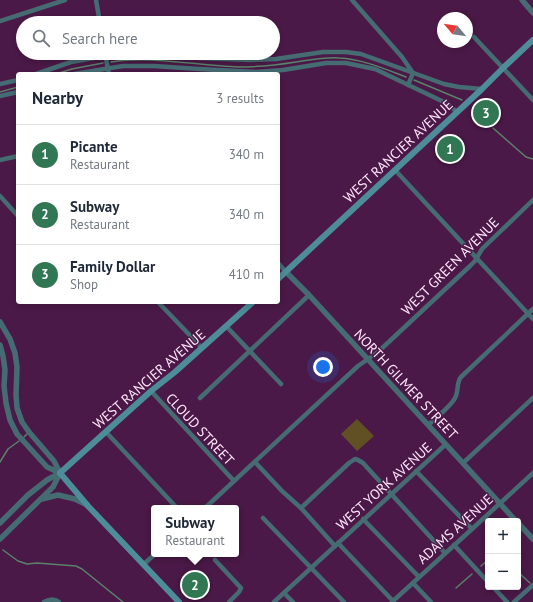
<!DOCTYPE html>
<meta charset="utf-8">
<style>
:root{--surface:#fff;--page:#f2f2f3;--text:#1f2937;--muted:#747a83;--line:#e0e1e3;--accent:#327754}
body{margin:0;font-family:"PT Sans",sans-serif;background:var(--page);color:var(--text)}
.controls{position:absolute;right:12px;bottom:12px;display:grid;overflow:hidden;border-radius:4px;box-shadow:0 2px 6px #0003}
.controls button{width:36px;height:36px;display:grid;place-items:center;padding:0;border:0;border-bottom:1px solid var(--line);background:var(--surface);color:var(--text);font:20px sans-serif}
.compass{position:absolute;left:437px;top:12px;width:36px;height:36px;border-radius:50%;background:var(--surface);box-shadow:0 2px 6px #0003;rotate:299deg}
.you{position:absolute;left:323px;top:367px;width:14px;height:14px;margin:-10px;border:3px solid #fff;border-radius:50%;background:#1a73e8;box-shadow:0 0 0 6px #1a73e833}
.badge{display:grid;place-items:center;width:26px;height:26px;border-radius:50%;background:var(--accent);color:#fff;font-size:13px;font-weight:700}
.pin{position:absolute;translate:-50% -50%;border:2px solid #fff;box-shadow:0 1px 4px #0006}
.popup{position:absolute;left:151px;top:505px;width:88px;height:52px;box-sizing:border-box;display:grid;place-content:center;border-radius:4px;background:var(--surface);filter:drop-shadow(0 1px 3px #0005);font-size:13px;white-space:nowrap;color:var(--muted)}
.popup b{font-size:15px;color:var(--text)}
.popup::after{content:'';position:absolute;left:50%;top:100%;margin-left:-8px;border:8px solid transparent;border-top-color:var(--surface)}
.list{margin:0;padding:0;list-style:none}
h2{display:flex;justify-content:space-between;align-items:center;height:52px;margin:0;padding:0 16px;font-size:17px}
h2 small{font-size:13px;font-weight:400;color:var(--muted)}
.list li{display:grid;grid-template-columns:26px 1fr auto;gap:12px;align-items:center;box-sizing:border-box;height:60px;padding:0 16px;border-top:1px solid var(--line)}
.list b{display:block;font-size:15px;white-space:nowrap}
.list p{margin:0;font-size:13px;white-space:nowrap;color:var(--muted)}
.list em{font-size:13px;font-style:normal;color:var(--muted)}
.icon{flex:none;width:22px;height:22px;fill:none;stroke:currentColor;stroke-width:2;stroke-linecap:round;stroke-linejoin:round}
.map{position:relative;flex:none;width:533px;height:602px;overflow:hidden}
.search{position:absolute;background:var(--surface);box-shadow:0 2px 6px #0003;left:16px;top:16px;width:264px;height:44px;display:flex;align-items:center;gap:10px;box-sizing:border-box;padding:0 14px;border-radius:22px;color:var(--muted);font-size:15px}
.panel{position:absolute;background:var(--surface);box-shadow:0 2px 6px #0003;left:16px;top:72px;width:264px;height:232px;border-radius:4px}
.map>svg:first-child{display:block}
.green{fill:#605024}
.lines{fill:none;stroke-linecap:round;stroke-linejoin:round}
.stream{stroke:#598269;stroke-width:1.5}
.minor{stroke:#466c73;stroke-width:4.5}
.tertiary{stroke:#466c73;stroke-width:5.5}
.secondary{stroke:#4d8d99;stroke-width:6}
.labels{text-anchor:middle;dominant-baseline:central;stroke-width:3;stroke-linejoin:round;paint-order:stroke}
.street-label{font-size:14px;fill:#fee5fb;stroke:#4b1947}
</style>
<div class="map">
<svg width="533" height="602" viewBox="0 0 533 602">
<rect width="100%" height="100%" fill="#4b1947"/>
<!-- green -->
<path class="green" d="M357 419 374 436 357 451 341 434Z"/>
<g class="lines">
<!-- stream -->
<g class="stream">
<path d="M111 62C153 55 196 66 239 67 258 67 277 65 296 62 310 60 325 57 339 58 362 59 385 69 406 77"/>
<path d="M56 74 72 69 103 63"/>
<path d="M414 80 462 100"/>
<path d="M0 92 18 87"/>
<path d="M493 128 526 157 533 159"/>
<path d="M24 437 27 434"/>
<path d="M0 462 8 449 19 441"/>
<path d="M3 550 18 561 27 564 37 563 76 566 82 569 123 602"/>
<path d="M481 566 488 560"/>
<path d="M518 572 530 583"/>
<path d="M456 588 472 574"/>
</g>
<!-- minor -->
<g class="minor">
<path d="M96 0 100 23"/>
<path d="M352 0 402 57 413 73 408 85"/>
<path d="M0 21 65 0"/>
<path d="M474 37 533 100"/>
<path d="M105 54 109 74"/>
<path d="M36 74 71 62 105 56 120 54 153 53 200 58 250 60 276 59 323 52H346L361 54 444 84 459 87 482 89"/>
<path d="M74 74 123 66H154L199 69 256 72 283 70 326 63H346L375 69 446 103 457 112"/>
<path d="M0 84 18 80"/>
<path d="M0 96 18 92"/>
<path d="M0 160 18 156"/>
<path d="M395 170 533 319"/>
<path d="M0 196 18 216"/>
<path d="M278 263 286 272"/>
<path d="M158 302 202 348"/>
<path d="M226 326 281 384"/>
<path d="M151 391 234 481"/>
<path d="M200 398 309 295"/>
<path d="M428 425C436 418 451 406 455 398 459 391 456 383 461 377L533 309"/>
<path d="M106 432 177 508"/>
<path d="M255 462 282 491 301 508 335 546"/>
<path d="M463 463 533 398"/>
<path d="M416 471 472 529"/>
<path d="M205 508 358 366 378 352 470 266 475 261 482 249 533 200"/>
<path d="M301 508 349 463 355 459 358 460 363 463 445 553"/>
<path d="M263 518 344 602"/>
<path d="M363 519 419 577"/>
<path d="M338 543 393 601"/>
<path d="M454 545 488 582"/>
<path d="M215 560 241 588 239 592 229 602"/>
<path d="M144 564 155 554"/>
<path d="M413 583 431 602"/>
<path d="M493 587 507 602"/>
<path d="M284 593 293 602"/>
<path d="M44 602C49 599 54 598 59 602"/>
<path d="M274 602 445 445"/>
<path d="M392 602 472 529 533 473"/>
<path d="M514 602 533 585"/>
</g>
<!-- tertiary -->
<g class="tertiary">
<path d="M522 0 533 13"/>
<path d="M286 272 309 295 516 521"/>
<path d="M0 322 10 339 15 353 17 367 16 395 17 408 22 422 29 432 54 461 60 473"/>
<path d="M0 345 3 356 5 370 4 386 6 403 10 420 17 434 47 467 60 473"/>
<path d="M42 499 58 495 75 499 87 505"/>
<path d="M0 523 28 495 47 480 60 473"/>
<path d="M518 523 533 539"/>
<path d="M0 539 53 487 60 473"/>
</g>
<!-- secondary -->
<g class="secondary">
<path d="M278 279 482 89 503 68 533 40"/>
<path d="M179 602 88 506 60 473 151 391 175 372 253 302"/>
</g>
</g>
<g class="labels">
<!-- street labels -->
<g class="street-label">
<text transform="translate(398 151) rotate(-43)">WEST RANCIER AVENUE</text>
<text transform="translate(450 266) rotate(-45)">WEST GREEN AVENUE</text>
<text transform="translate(149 379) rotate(-41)">WEST RANCIER AVENUE</text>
<text transform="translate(406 384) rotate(47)">NORTH GILMER STREET</text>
<text transform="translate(200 429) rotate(47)">CLOUD STREET</text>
<text transform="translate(384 486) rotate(-42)">WEST YORK AVENUE</text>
<text transform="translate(455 529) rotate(-42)">ADAMS AVENUE</text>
</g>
</g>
</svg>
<div class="controls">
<button>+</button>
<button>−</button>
</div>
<svg class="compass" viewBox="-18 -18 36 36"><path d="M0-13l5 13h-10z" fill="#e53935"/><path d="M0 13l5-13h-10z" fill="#747a83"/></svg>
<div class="you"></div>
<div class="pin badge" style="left:450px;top:149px">1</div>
<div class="pin badge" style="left:195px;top:585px">2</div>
<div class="popup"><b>Subway</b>Restaurant</div>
<div class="pin badge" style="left:486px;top:113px">3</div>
<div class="search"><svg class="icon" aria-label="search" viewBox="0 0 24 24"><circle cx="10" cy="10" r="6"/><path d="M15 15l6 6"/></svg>Search here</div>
<section class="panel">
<h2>Nearby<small>3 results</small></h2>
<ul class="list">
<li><span class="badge">1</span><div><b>Picante</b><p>Restaurant</p></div><em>340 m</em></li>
<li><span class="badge">2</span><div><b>Subway</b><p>Restaurant</p></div><em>340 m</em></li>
<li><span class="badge">3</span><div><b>Family Dollar</b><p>Shop</p></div><em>410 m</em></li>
</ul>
</section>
</div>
